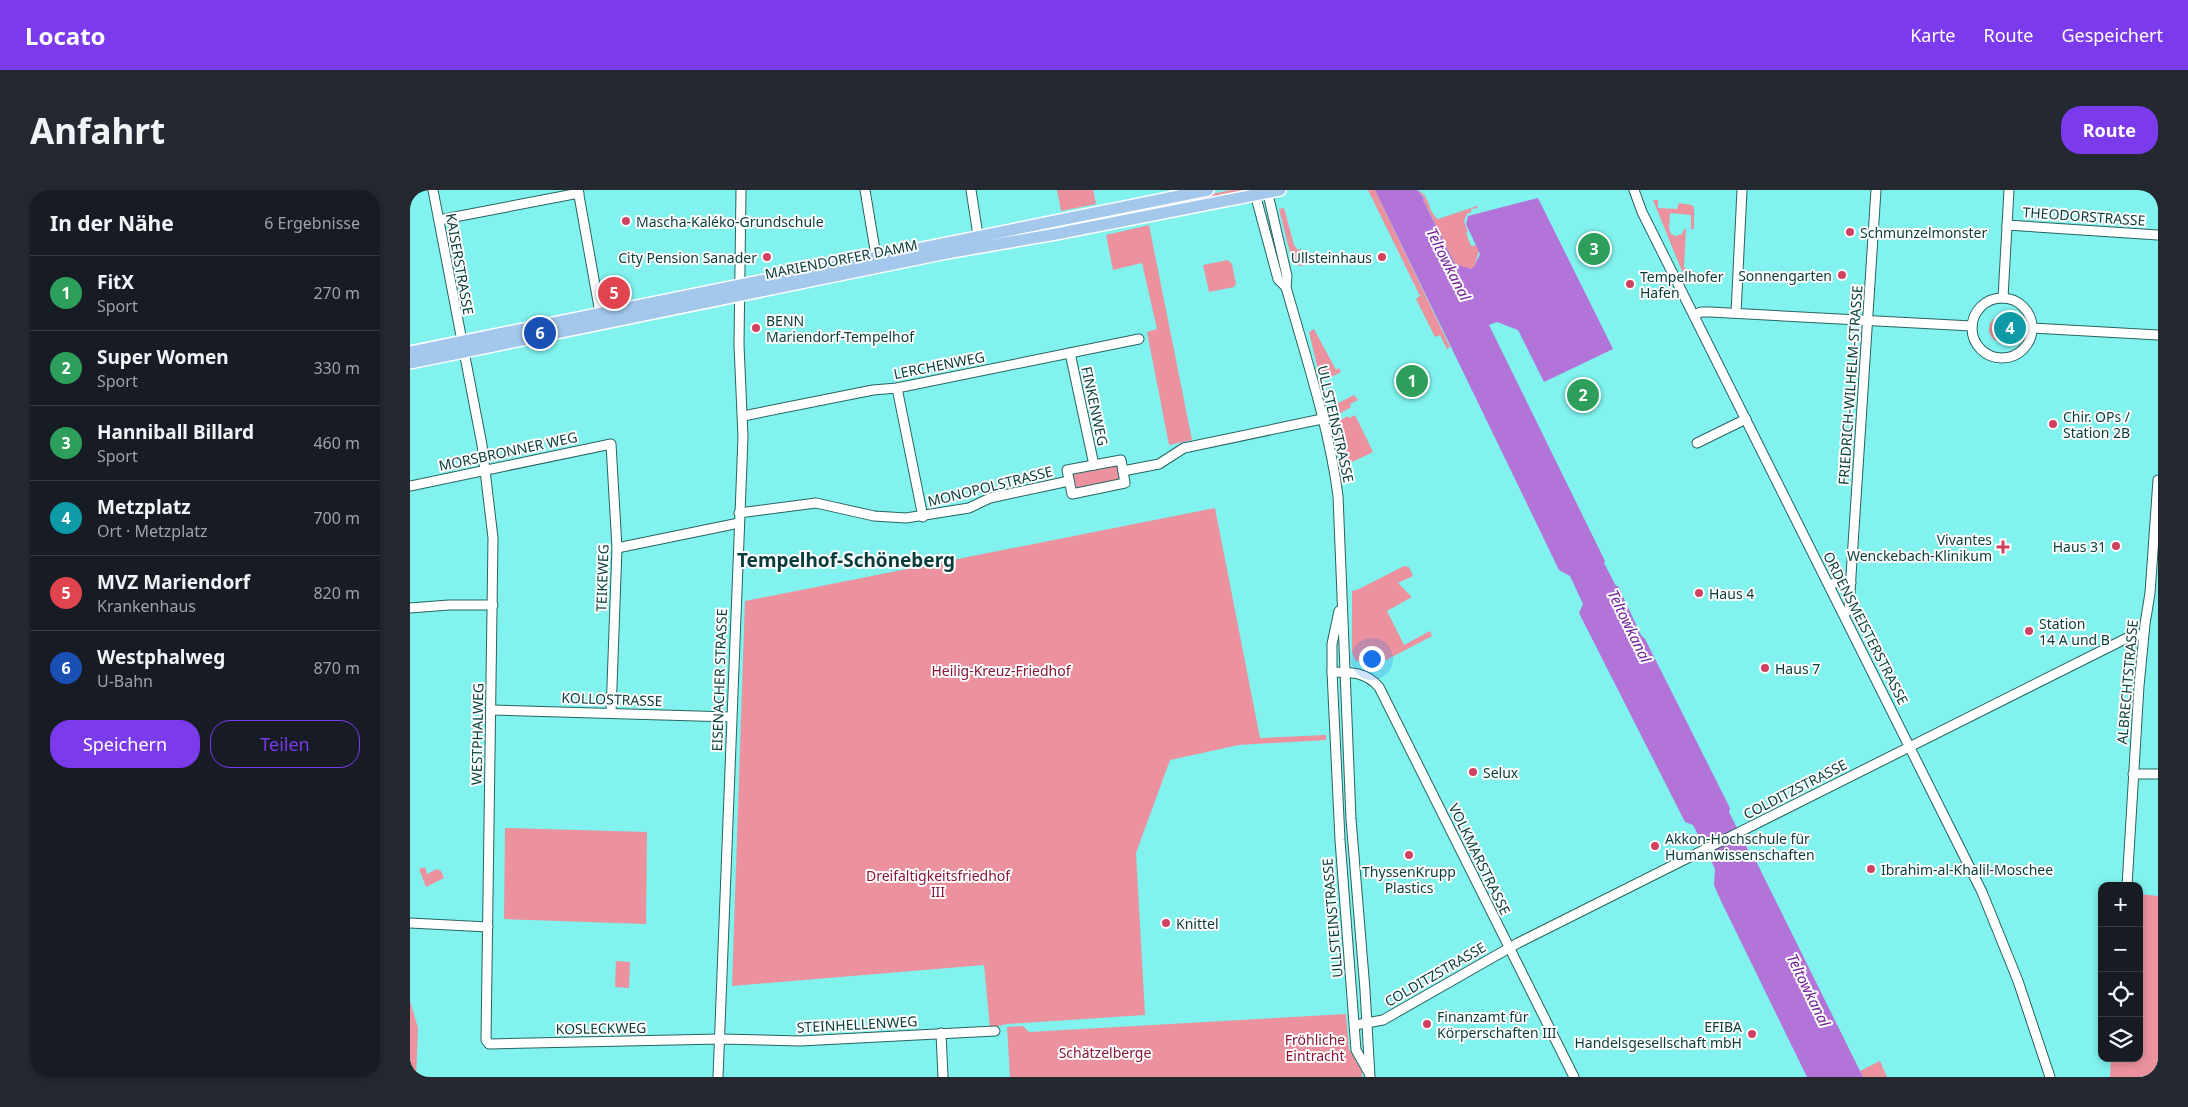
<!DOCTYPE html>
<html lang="de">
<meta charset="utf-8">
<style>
:root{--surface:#171b24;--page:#242831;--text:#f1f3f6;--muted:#9ea1a6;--line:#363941;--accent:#7c3aed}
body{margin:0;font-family:"Noto Sans",sans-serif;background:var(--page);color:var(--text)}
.controls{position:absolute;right:15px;bottom:15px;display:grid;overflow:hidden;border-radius:10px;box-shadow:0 2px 8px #0003}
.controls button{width:45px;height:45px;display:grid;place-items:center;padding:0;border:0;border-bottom:1px solid var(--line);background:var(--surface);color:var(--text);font:25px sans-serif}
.you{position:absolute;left:961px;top:468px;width:18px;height:18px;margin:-12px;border:4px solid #fff;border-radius:50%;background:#1a73e8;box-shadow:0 0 0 8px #1a73e833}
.badge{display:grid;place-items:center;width:32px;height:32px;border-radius:50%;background:var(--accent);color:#fff;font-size:16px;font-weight:700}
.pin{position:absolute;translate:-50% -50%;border:2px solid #fff;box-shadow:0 1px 5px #0006}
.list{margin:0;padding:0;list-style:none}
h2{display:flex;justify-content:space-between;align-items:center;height:65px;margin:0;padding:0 20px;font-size:21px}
h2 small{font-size:16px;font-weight:400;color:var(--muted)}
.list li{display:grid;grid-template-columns:32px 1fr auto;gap:15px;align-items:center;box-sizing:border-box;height:75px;padding:0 20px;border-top:1px solid var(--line)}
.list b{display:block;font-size:19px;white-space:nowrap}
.list p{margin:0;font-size:16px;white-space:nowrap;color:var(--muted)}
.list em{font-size:16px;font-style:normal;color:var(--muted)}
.actions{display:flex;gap:10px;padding:15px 20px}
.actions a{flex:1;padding:11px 0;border:1px solid var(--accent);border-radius:20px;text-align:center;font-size:18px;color:var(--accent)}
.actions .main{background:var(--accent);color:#fff}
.icon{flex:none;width:28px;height:28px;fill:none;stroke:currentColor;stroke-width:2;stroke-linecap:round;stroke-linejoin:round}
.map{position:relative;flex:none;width:1748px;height:887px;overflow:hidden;border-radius:20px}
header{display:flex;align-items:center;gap:30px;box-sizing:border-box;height:70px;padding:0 25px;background:var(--accent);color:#fff}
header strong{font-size:24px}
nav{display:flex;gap:28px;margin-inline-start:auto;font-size:18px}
.intro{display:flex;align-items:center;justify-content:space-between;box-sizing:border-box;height:120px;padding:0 30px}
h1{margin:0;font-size:35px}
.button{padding:12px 22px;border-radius:20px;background:var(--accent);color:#fff;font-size:18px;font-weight:700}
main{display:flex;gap:30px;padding:0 30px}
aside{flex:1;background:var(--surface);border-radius:20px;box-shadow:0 2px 8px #0003}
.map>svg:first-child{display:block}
.green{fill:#eb929e}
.water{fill:#b274d8}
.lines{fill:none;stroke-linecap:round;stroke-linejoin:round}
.minor-casing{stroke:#276461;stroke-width:11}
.major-casing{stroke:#fff;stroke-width:14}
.minor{stroke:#fff;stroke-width:9}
.major{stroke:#a4c7ec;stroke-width:11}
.poi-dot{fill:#d04161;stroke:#fdfdfd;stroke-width:2}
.labels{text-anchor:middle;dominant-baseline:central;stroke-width:4;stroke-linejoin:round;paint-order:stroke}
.street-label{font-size:14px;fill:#073c3b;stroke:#fdfdfd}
.poi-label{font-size:14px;fill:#073c3b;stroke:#fdfdfd;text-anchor:start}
.park-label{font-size:14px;fill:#881636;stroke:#fdfdfd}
.water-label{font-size:15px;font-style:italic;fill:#712098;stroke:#fdfdfd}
.district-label{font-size:19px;font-weight:bold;fill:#073c3b;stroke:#fdfdfd}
</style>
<header>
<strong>Locato</strong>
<nav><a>Karte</a><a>Route</a><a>Gespeichert</a></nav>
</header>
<div class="intro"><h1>Anfahrt</h1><a class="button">Route</a></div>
<main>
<aside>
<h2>In der Nähe<small>6 Ergebnisse</small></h2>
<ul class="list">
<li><span class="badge" style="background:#2e9e5b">1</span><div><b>FitX</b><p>Sport</p></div><em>270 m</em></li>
<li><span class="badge" style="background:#2e9e5b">2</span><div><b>Super Women</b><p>Sport</p></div><em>330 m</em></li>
<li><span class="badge" style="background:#2e9e5b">3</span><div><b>Hanniball Billard</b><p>Sport</p></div><em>460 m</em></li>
<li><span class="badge" style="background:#0f9aa8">4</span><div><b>Metzplatz</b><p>Ort · Metzplatz</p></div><em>700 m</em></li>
<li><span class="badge" style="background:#e0444e">5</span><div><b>MVZ Mariendorf</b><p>Krankenhaus</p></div><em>820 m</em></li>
<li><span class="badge" style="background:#1a4fb4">6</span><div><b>Westphalweg</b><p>U-Bahn</p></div><em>870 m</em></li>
</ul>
<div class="actions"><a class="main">Speichern</a><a>Teilen</a></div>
</aside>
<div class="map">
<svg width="1748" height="887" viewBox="0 0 1748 887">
<rect width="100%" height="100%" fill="#81f2ed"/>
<!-- green -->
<g class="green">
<path d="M647 0H683L686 14 651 21Z"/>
<path d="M821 0H832L833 3 581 51V49Z"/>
<path d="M958 0H965L1040 157 1037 159 1030 145 1025 147 1006 109 1010 106Z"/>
<path d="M1007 0C1020 4 1017 21 1028 29L1067 16 1068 18 1061 19V22L1057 24 1054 31 1058 42 1056 43 1061 56 1067 55 1069 61 1064 78 1059 79 1045 74 1013 10 1014 7Z"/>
<path d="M1243 10H1248V18L1267 19 1269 13 1282 15 1284 18V39H1281V25L1260 23 1259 39 1261 44 1266 46 1272 44 1274 39H1276L1274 77 1278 81 1285 82V86L1274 84 1272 81Z"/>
<path d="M874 18 884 55 888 60 891 59 895 74 892 76 883 74 869 19Z"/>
<path d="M739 35 782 250 759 255 737 142 747 139 732 73 703 80 696 45Z"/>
<path d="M818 70 822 74 826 94 824 97 799 102 793 75Z"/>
<circle cx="1592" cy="139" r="13"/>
<path d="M904 139 926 180 929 178 931 182 911 192 899 142Z"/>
<path d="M944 205 948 210 940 214 941 217 921 229 917 219Z"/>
<path d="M945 225 963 262 936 275 923 234 938 226 939 228Z"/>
<path d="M705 274 708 276 710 289 708 291 670 299 664 297 661 286 663 283Z"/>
<path d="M805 318 850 548 916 545V550L829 555 760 570 726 663 735 825 597 834 580 838 574 775 322 796 335 411Z"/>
<path d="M994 376 999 377 1003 386 988 393 1002 407 977 421 994 455 1020 441 1022 446 963 477 956 476 945 470 942 462V401L949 399Z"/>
<path d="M95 638 237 642 236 734 94 729Z"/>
<path d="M15 677 17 684 27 679 31 681 34 688 16 697 9 679Z"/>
<path d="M1729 704 1748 706V887H1700L1701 868H1729Z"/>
<path d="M206 771 220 772 219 798 205 797Z"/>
<path d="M0 811 8 838 6 887H0Z"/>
<path d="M936 824 939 859 952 881V887H600L597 837 613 836 619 842Z"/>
<path d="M1470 871 1477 887H1453L1450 881Z"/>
</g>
<!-- water -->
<path class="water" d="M965 0H1007L1014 8 1013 10 1045 74 1061 79 1064 77 1070 64 1056 34 1058 26 1128 8 1203 159 1134 192 1108 140 1087 132 1079 135 1195 371 1194 373 1206 396H1208L1231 445 1235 449 1320 618 1319 622 1341 666 1344 667 1453 887H1397L1311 711 1304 695 1305 679 1283 635 1275 632 1169 423 1173 414 1160 386 1149 380Z"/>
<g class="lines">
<defs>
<g id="minor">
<path d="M23 0 72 255 83 348 76 850 79 854 310 849 390 851 585 841"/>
<path d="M168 0 190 123"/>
<path d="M455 0 467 72"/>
<path d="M561 0 569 52"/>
<path d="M844 0 868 89 876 97"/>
<path d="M857 0 877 86 876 97C895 165 919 236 928 306L941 629 955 800 960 887"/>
<path d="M1224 0 1232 22 1572 702 1608 791 1640 887"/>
<path d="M29 30 169 3"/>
<path d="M1597 35 1748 45"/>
<path d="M1593 108 1599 0"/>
<circle cx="1592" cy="138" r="30"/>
<path d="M1326 123 1332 0"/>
<path d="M1284 125 1291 122H1300L1562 136"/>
<path d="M1622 138 1748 145"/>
<path d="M660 163 684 275"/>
<path d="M487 198 513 327"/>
<path d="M333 226 463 200 487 198 729 149"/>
<path d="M1287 253 1336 229"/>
<path d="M711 270 715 293 662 304 657 280Z"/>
<path d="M713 281 749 274 774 258 912 229"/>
<path d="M0 296 201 254 207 358 201 523"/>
<path d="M329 323 406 313 464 326 496 328 559 318 580 308 659 291"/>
<path d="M207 358 329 333"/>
<path d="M1419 395 1425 393H1441"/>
<path d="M0 418 39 415H83"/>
<path d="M929 421 922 454V482L930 650 946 860 959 883"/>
<path d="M1434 424 1439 420 1441 386 1466 0"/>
<path d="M922 482C941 482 956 482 969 497L1164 887"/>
<path d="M81 520 321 527"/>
<path d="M1723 584H1748"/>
<path d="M1717 696 1729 496 1735 434 1740 403 1748 290"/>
<path d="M0 733 78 737"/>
<path d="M945 835 973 830 1108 753 1723 445H1733"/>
<path d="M531 843 533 887"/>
<path d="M308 887 333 247 329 155 331 0"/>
</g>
<g id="major">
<path d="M0 162 798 0"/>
<path d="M0 173 537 63 646 44 870 0"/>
</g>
</defs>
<!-- minor casing -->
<use href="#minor" class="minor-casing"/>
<!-- major casing -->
<use href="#major" class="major-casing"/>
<!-- minor -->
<use href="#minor" class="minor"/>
<!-- major -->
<use href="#major" class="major"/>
</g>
<!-- markers -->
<g class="poi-dot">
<circle cx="216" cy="31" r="5"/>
<circle cx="1440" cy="42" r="5"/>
<circle cx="357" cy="67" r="5"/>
<circle cx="972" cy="67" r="5"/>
<circle cx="1432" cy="85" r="5"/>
<circle cx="1220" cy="94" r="5"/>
<circle cx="346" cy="138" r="5"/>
<circle cx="1643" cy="234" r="5"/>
<circle cx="1706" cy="356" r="5"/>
<path d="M1590.5 349.5h5v5h5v5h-5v5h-5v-5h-5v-5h5z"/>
<circle cx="1289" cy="403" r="5"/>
<circle cx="1619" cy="441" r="5"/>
<circle cx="1355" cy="478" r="5"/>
<circle cx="1063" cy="582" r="5"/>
<circle cx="1245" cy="656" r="5"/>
<circle cx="999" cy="665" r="5"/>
<circle cx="1461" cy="679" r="5"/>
<circle cx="756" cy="733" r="5"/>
<circle cx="1017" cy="834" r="5"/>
<circle cx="1342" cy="844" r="5"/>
</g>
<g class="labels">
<!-- street labels -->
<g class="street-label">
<text transform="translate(1674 26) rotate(4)">THEODORSTRASSE</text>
<text transform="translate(431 69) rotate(-11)">MARIENDORFER DAMM</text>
<text transform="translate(50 74) rotate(80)">KAISERSTRASSE</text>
<text transform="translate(529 175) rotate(-11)">LERCHENWEG</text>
<text transform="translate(1440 195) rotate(-86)">FRIEDRICH-WILHELM-STRASSE</text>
<text transform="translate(685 216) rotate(78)">FINKENWEG</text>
<text transform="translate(926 234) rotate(77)">ULLSTEINSTRASSE</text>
<text transform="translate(98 261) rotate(-12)">MORSBRONNER WEG</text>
<text transform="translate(580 296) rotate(-14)">MONOPOLSTRASSE</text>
<text transform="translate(192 388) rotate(-88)">TEIKEWEG</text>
<text transform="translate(1456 438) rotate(63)">ORDENSMEISTERSTRASSE</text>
<text transform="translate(309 490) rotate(-88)">EISENACHER STRASSE</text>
<text transform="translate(1717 492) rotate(-85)">ALBRECHTSTRASSE</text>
<text transform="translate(202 509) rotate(2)">KOLLOSTRASSE</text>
<text transform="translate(67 544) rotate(-89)">WESTPHALWEG</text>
<text transform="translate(1385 599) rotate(-27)">COLDITZSTRASSE</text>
<text transform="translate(1070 669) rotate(64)">VOLKMARSTRASSE</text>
<text transform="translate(922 728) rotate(-95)">ULLSTEINSTRASSE</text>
<text transform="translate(1025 784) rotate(-30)">COLDITZSTRASSE</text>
<text transform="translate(447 834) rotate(-3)">STEINHELLENWEG</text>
<text transform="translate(191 838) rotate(-1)">KOSLECKWEG</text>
</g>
<!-- poi labels -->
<g class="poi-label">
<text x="226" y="31">Mascha-Kaléko-Grundschule</text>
<text x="1450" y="42">Schmunzelmonster</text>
<text x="347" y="67" text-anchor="end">City Pension Sanader</text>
<text x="962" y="67" text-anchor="end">Ullsteinhaus</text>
<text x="1422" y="85" text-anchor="end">Sonnengarten</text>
<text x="1230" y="86">Tempelhofer<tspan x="1230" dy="16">Hafen</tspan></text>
<text x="356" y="130">BENN<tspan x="356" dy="16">Mariendorf-Tempelhof</tspan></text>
<text x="1653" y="226">Chir. OPs /<tspan x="1653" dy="16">Station 2B</tspan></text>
<text x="1582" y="349" text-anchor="end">Vivantes<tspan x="1582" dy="16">Wenckebach-Klinikum</tspan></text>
<text x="1696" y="356" text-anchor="end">Haus 31</text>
<text x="1299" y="403">Haus 4</text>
<text x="1629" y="433">Station<tspan x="1629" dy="16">14 A und B</tspan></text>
<text x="1365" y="478">Haus 7</text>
<text x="1073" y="582">Selux</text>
<text x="1255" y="648">Akkon-Hochschule für<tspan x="1255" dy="16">Humanwissenschaften</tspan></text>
<text x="1471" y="679">Ibrahim-al-Khalil-Moschee</text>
<text x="999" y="681" text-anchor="middle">ThyssenKrupp<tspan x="999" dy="16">Plastics</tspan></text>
<text x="766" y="733">Knittel</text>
<text x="1027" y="826">Finanzamt für<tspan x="1027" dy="16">Körperschaften III</tspan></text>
<text x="1332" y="836" text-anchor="end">EFIBA<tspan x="1332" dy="16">Handelsgesellschaft mbH</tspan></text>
</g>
<!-- park labels -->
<g class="park-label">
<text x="591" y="480">Heilig-Kreuz-Friedhof</text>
<text x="528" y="685">Dreifaltigkeitsfriedhof<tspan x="528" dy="16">III</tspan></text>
<text x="905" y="849">Fröhliche<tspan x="905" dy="16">Eintracht</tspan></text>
<text x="695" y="862">Schätzelberge</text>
</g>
<!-- water labels -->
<g class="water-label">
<text transform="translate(1039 74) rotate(63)">Teltowkanal</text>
<text transform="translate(1220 436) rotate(64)">Teltowkanal</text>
<text transform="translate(1399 800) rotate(64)">Teltowkanal</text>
</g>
<!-- district labels -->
<g class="district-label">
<text x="436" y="370">Tempelhof-Schöneberg</text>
</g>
</g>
</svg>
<div class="controls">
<button>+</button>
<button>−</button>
<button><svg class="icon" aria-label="locate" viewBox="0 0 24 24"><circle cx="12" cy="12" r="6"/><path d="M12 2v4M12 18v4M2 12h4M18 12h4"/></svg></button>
<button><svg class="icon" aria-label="layers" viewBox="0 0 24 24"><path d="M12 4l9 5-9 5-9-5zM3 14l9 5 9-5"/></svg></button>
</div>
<div class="you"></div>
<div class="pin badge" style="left:1002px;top:191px;background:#2e9e5b">1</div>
<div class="pin badge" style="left:1173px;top:205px;background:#2e9e5b">2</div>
<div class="pin badge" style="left:1184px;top:59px;background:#2e9e5b">3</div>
<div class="pin badge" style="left:1600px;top:138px;background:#0f9aa8">4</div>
<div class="pin badge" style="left:204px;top:103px;background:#e0444e">5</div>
<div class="pin badge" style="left:130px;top:143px;background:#1a4fb4">6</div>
</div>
</main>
